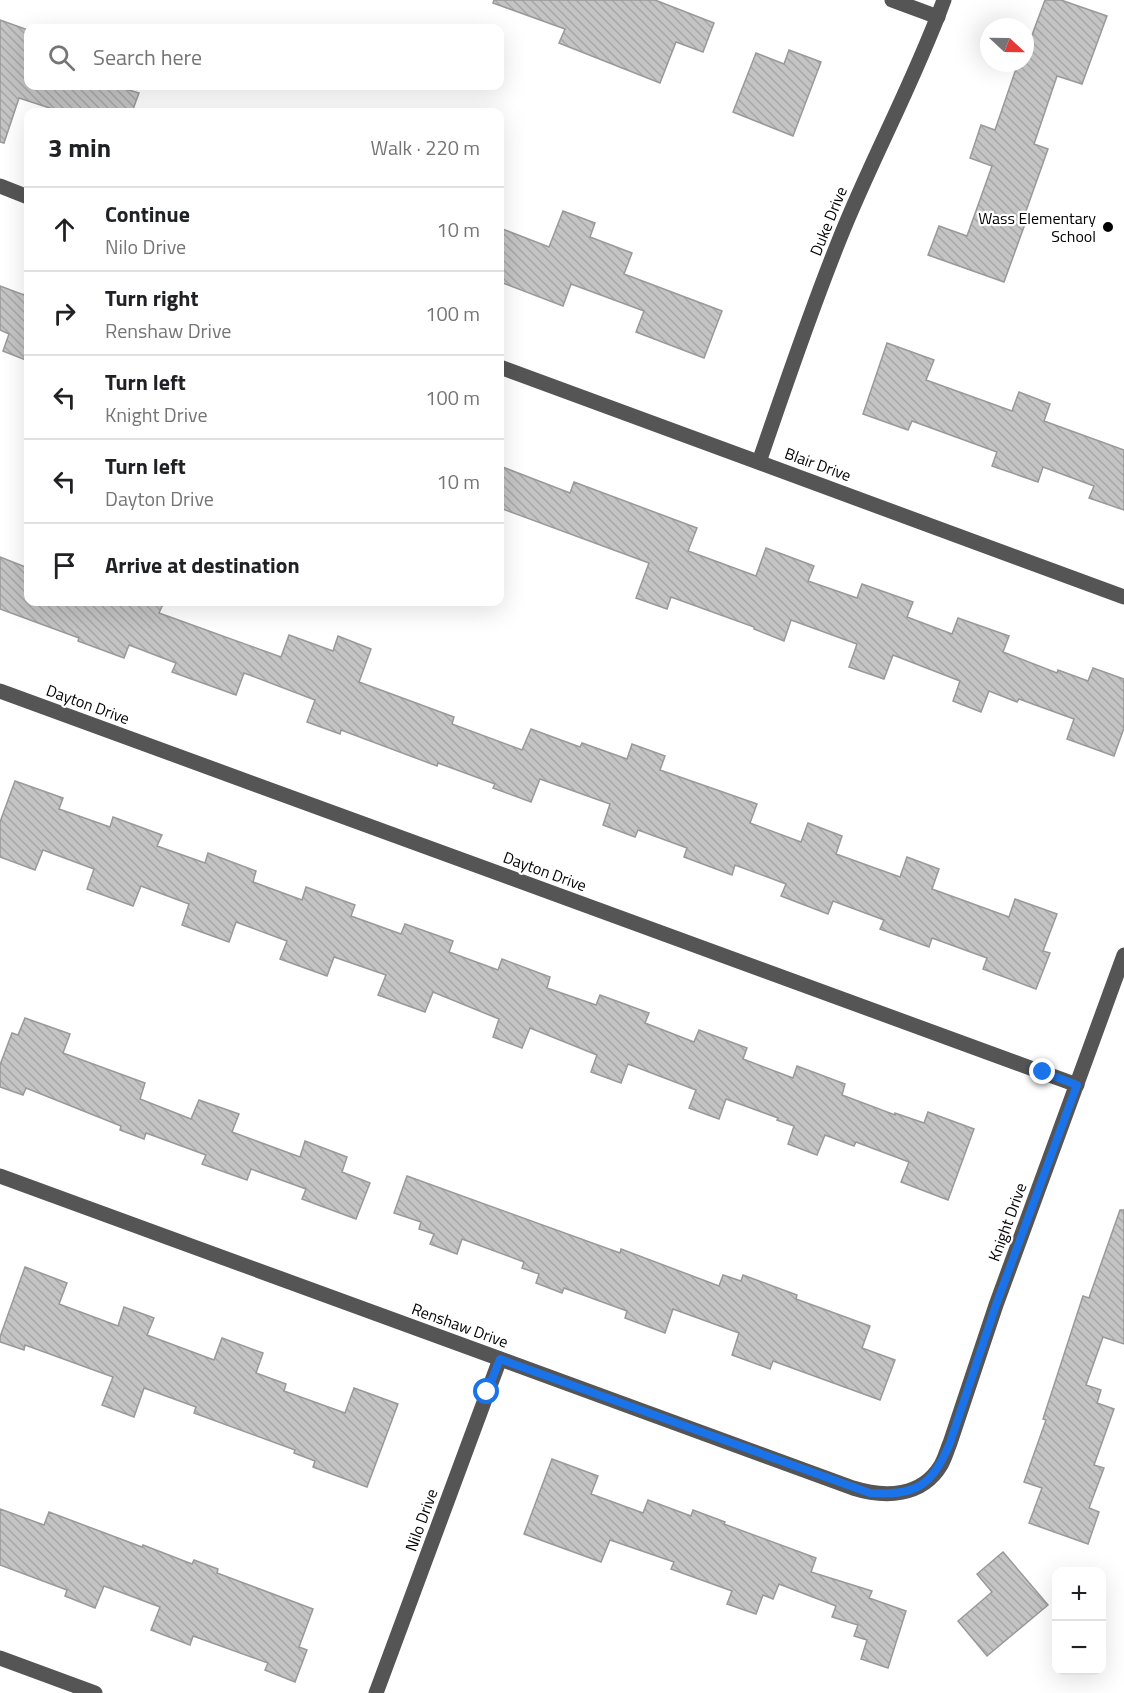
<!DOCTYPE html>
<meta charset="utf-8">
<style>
:root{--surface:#fff;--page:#f2f2f2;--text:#202124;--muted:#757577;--line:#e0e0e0}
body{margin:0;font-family:"Titillium Web",sans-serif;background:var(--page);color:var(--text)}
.controls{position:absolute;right:18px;bottom:18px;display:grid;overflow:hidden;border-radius:12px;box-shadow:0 6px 24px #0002}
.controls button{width:54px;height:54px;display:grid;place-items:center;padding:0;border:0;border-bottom:2px solid var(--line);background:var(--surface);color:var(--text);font:30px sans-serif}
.compass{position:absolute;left:980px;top:18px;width:54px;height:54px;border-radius:50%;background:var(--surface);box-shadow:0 6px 24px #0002;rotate:112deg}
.stop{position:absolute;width:18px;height:18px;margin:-14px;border:4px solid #1a73e8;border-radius:50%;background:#fff}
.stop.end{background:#1a73e8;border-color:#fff;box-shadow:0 2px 6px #0008}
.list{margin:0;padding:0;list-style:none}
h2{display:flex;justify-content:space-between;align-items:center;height:78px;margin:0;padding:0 24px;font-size:26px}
h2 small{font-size:20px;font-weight:400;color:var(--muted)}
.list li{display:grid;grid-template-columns:39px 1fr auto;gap:18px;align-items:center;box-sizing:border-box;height:84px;padding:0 24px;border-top:2px solid var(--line)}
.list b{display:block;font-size:22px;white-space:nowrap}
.list p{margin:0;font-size:20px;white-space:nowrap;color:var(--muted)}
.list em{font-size:20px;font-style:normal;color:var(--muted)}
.icon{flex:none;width:33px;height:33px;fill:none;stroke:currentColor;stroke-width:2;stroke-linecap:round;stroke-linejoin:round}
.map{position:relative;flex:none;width:1124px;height:1693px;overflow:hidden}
.search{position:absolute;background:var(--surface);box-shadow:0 6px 24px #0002;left:24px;top:24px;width:480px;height:66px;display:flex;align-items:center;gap:15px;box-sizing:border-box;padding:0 21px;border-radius:12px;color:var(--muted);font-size:22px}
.panel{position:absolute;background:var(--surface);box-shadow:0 6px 24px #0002;left:24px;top:108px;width:480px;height:498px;border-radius:12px}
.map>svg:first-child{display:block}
.building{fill:url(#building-back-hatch);stroke:#999;stroke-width:1.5}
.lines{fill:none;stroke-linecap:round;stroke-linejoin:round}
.minor{stroke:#555;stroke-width:15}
.route{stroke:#1a73e8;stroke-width:8}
.poi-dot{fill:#000;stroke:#fff;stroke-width:2}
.labels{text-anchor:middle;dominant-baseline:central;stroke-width:4.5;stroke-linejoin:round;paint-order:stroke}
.poi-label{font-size:16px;fill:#000;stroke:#fff;text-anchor:end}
.street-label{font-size:16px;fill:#000;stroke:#fff}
</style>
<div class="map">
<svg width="1124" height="1693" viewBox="0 0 1124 1693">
<defs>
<pattern id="building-back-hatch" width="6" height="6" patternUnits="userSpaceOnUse" patternTransform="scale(1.5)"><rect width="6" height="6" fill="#c4c4c4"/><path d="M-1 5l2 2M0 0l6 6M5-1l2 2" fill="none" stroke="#a7a7a7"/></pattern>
</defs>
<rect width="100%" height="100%" fill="#fff"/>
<!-- building -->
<g class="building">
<path d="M494 0H655L714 23 703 52 676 42 660 83 559 43 565 29 493 3Z"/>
<path d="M1045 0H1061L1107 16 1082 84 1057 76 1034 144 1048 149 1026 211 1029 213 1004 282 928 255 939 226 967 236 992 166 970 158 981 125 995 130 1018 63H1025V33L1032 35Z"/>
<path d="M0 20 28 30V86H116L139 93 132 112H62L19 98 4 143 0 142Z"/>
<path d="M789 50 821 62 793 136 733 112 756 53 784 64Z"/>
<path d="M563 211 595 223 590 237 632 253 624 274 722 311 704 358 636 332 644 311 571 284 563 306 500 282V228L549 247Z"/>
<path d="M0 286 24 295 26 289H28V361L3 351 9 334 0 330Z"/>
<path d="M887 343 934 360 926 380 1012 411 1019 392 1050 404 1044 421 1124 450V510L1089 498 1094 486 1043 467 1038 482 992 466 997 452 912 421 908 430 863 414Z"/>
<path d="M500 466 570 493 574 482 697 528 688 551 756 576 766 548 814 566 808 581 857 598 862 584 913 602 907 617 952 634 958 618 1009 636 1003 652 1057 673 1058 670 1088 681 1093 668 1124 679V728L1114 756 1067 739 1074 719 1019 699 1017 702 989 691 981 712 953 701 960 681 893 655 884 679 849 667 857 644 791 620 784 641 754 629V627L671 597 667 609 636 598 649 563 500 508Z"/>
<path d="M0 557 28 568V602H164L159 613 281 657 289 635 333 651 338 636 371 649 359 682 454 717 452 724 522 750 531 729 580 747 582 743 627 759 632 744 665 756 660 770 757 804 750 823 801 842 808 823 842 836 836 854 900 877 907 857 939 869 932 889 1009 917 1015 899 1057 914 1043 951 1050 953 1036 989 983 969 987 958 932 938 929 947 880 929 884 920 833 901 828 914 781 896 786 884 735 865 732 875 684 857 687 848 638 830 635 837 603 825 610 804 540 779 531 802 493 788 495 784 438 763 437 766 341 730 340 734 307 722 315 700 244 673 236 695 172 672 176 663 129 645 124 658 78 641 79 638 0 609Z"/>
<path d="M15 781 63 798 59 809 110 827 113 817 162 835 157 846 205 863 208 853 256 871 253 882 302 900 306 887 355 905 351 916 401 934 405 924 453 941 449 952 498 970 502 959 550 977 547 988 596 1005 600 995 649 1013 645 1023 694 1042 699 1030 747 1048 743 1059 793 1078 797 1066 845 1084 842 1095 895 1115V1113L924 1123 928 1112 974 1129 948 1200 901 1182 909 1162 856 1142 854 1146 825 1135 817 1155 788 1144 794 1126 777 1120 778 1118 726 1099 719 1119 689 1108 696 1090 628 1064 621 1083 591 1072 597 1055 530 1028 522 1048 493 1037 499 1019 433 992 425 1012 378 995 386 975 334 957 327 976 280 959 287 941 236 922 229 942 182 925 189 904 141 886 133 906 87 889 94 869 43 850 35 870 0 857V822Z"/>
<path d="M25 1018 70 1034 63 1053 145 1083 140 1099 191 1119 199 1100 239 1114 232 1132 300 1157 305 1141 347 1157 342 1172 370 1183 356 1219 302 1199 306 1189 251 1169 247 1180 202 1164 206 1155 146 1133 144 1139 120 1130 121 1126 26 1088 23 1095 0 1087V1065L12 1033 18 1035Z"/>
<path d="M407 1176 620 1253 621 1249 719 1286 723 1275 741 1281 743 1275 797 1295 796 1299 870 1326 862 1348 895 1360 880 1400 773 1361 770 1369 732 1355 739 1333 673 1309 665 1333 625 1318 627 1311 564 1288 562 1293 536 1283 539 1274 522 1268 524 1262 462 1239 457 1254 430 1244 434 1234 419 1229 421 1222 394 1213Z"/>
<path d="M1120 1210H1124V1344L1103 1337 1086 1385 1101 1390 1097 1403 1114 1409 1094 1465 1104 1468 1089 1508 1099 1512 1088 1544 1029 1523 1042 1488 1024 1482 1046 1420 1043 1419 1083 1296 1089 1298Z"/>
<path d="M25 1267 67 1283 59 1304 118 1326 124 1307 154 1318 147 1335 214 1360 222 1338 263 1353 256 1373 286 1384 284 1391 345 1413 354 1388 398 1404 367 1487 313 1467 315 1461 294 1453 295 1450 194 1413 196 1407 144 1388 134 1417 102 1405 113 1377 25 1345 24 1350 0 1342V1337Z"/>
<path d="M552 1459 598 1476 591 1494 643 1513 648 1500 691 1516 693 1510 725 1522 724 1524 816 1558 811 1572 872 1591 869 1598 906 1611 888 1668 861 1659 867 1640 854 1636 858 1625 832 1617 836 1606 779 1584 773 1599 763 1595 756 1614 727 1604 732 1591 671 1569 674 1562 610 1540 601 1562 524 1534Z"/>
<path d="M0 1509 44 1525 49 1512 142 1547 143 1545 192 1564 194 1560 218 1569 217 1573 313 1609 299 1647 307 1650 295 1682 265 1670 268 1663 193 1636 190 1645 151 1630 160 1607 104 1586 95 1608 65 1596 67 1590 0 1565Z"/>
<path d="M1003 1552 1048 1605 987 1656 958 1621 992 1592 977 1574Z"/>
</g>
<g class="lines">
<!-- minor -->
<g class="minor">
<path d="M892 0 938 17"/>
<path d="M0 186 28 197"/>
<path d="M500 367 1124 597"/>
<path d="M759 462C785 387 810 312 840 238 872 158 914 82 944 0"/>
<path d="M0 691 1077 1085"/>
<path d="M0 1176 853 1488C885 1498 922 1497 941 1465 945 1458 947 1450 950 1443L996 1305 1124 955"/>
<path d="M0 1658 95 1693"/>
<path d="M376 1693 500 1359"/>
</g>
</g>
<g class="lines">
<!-- route -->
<path class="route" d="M487 1392 500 1359 870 1493C916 1496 932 1486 950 1443L996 1305 1077 1085 1043 1072"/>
</g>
<!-- markers -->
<circle class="poi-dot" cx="1108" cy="227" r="6"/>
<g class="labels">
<!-- poi labels -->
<g class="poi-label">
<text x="1096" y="218">Wass Elementary<tspan x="1096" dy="18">School</tspan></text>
</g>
<!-- street labels -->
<g class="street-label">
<text transform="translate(828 221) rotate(-68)">Duke Drive</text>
<text transform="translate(818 464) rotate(20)">Blair Drive</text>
<text transform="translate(88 704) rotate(20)">Dayton Drive</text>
<text transform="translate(545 871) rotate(20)">Dayton Drive</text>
<text transform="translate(1007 1222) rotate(-70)">Knight Drive</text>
<text transform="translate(460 1325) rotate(20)">Renshaw Drive</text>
<text transform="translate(421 1520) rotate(-70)">Nilo Drive</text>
</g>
</g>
</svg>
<div class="controls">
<button>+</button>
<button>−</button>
</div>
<svg class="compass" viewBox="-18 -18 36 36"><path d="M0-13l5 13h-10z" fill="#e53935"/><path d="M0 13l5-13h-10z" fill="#757577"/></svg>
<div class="stop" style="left:487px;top:1392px"></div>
<div class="stop end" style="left:1043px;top:1072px"></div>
<div class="search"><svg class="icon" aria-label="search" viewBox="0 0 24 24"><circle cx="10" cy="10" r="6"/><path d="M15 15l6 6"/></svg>Search here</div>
<section class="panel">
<h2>3 min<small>Walk · 220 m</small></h2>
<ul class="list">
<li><svg class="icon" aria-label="ahead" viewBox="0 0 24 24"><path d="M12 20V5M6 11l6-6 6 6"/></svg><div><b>Continue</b><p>Nilo Drive</p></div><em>10 m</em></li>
<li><svg class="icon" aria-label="right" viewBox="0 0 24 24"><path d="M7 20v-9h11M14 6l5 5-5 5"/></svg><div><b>Turn right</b><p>Renshaw Drive</p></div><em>100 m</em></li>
<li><svg class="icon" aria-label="left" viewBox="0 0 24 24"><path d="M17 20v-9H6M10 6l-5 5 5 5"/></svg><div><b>Turn left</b><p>Knight Drive</p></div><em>100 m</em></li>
<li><svg class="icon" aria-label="left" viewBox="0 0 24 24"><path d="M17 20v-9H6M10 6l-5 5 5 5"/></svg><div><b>Turn left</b><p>Dayton Drive</p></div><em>10 m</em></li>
<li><svg class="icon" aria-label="arrive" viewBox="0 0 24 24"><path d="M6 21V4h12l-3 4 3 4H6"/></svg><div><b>Arrive at destination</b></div></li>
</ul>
</section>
</div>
